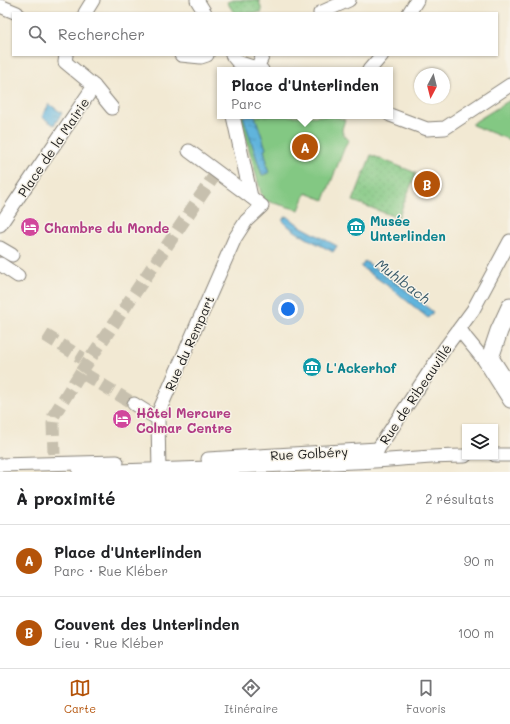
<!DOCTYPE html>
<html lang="fr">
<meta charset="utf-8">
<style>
:root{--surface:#fff;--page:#f6f6f6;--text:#202124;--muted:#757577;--line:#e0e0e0;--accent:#b45309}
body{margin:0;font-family:Mali,sans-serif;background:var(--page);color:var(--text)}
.controls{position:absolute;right:12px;bottom:12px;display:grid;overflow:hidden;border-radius:0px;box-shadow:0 1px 3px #0004}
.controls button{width:36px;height:36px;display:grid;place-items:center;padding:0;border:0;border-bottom:1px solid var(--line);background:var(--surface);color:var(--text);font:20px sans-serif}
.compass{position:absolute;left:414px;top:68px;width:36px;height:36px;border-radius:50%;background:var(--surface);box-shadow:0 1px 3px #0004;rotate:187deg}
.you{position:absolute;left:288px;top:309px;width:14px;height:14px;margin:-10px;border:3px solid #fff;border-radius:50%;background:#1a73e8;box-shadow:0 0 0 6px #1a73e833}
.badge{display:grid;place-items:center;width:26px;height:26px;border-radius:50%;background:var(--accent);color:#fff;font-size:13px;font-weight:700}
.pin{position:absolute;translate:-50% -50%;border:2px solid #fff;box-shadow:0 1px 4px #0006}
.popup{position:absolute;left:217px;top:67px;width:176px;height:52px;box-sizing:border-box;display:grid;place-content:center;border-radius:0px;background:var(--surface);filter:drop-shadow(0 1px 3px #0005);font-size:13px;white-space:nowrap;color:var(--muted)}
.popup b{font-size:15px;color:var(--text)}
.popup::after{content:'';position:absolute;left:50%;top:100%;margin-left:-8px;border:8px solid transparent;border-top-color:var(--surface)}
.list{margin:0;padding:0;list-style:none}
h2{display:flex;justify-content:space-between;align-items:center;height:52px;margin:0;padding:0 16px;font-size:17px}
h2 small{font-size:13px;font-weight:400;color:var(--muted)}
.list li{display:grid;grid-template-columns:26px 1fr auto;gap:12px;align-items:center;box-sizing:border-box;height:72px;padding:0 16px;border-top:1px solid var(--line)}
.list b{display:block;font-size:15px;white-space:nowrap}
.list p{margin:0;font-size:13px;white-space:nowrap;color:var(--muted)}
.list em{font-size:13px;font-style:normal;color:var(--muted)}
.icon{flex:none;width:22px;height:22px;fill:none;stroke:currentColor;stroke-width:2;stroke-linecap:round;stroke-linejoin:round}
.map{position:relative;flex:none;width:510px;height:472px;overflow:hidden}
.search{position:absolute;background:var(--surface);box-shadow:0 1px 3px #0004;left:12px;right:12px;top:12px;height:44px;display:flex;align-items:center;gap:10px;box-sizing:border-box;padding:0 14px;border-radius:0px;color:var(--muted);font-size:15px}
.sheet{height:196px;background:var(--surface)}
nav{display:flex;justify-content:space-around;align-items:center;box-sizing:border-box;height:56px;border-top:1px solid var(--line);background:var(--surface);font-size:11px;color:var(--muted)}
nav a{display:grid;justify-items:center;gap:2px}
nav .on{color:var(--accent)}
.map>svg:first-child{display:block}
.grass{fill:url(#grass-dots);stroke:#507250}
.park{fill:#83c883;stroke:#507250}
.water{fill:url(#water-ripples);stroke:#3e687c}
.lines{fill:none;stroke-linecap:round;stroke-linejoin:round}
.minor-tunnel{stroke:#c7c0ae;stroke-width:13;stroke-dasharray:13 6;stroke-linecap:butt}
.minor-casing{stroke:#878278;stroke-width:15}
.major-casing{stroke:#878278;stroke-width:19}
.minor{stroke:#fff;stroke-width:13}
.major{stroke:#fff;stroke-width:17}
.labels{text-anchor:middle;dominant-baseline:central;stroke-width:3;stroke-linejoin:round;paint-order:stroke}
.street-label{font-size:13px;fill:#1c1c1c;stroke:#f7f3e8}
.culture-label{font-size:13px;font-weight:bold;fill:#0d838f;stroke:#f7f3e8;text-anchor:start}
.hotel-label{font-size:13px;font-weight:bold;fill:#b23c85;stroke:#f7f3e8;text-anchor:start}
.water-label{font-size:14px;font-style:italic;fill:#375969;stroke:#f7f3e8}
</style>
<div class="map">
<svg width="510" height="472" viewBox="0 0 510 472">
<defs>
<pattern id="grass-dots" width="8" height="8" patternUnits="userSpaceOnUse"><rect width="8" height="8" fill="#83c883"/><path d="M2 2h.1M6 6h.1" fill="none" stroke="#71ab71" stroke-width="1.8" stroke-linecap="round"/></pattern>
<pattern id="water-ripples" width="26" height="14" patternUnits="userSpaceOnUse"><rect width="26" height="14" fill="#60b4dc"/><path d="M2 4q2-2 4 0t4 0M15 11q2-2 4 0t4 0" fill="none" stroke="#4e92b2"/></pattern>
</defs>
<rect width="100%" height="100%" fill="#f7f3e8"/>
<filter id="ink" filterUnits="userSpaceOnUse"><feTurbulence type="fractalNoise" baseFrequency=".025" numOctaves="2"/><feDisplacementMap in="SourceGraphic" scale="8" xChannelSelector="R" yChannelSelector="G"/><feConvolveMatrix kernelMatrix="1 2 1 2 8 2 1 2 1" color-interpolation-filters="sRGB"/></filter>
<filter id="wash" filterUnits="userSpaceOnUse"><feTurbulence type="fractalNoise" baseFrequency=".012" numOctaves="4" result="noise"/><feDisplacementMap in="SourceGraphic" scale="16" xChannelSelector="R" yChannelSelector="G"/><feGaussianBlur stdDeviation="0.9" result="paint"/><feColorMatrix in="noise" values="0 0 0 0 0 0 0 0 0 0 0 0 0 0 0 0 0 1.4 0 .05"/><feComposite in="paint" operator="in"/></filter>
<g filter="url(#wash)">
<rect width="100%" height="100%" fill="#f2e9d3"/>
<!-- grass -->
<g class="grass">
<path d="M234 0H259L262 12 257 13H234L227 2Z"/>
<path d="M371 155 416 173 398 218 353 201Z"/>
</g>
<!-- park -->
<g class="park">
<path d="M510 100V140L472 125 473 123Z"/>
<path d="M240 116H243L262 175 269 173 266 164 267 162 264 150 266 149 255 116H335L345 120C341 132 340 131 349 140L346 144 324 200 306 193 299 210 263 200Z"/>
</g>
<!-- water -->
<g class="water">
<path d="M49 104 62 113 54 125 42 117Z"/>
<path d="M243 116H255L266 149 264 150 267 162 266 164 269 173 262 175Z"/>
<path d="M287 216 300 226 337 246 333 252C317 243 294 234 282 220Z"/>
<path d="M365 261 405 289 433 312 428 318 391 288 361 267Z"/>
</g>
</g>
<g filter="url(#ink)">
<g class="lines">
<!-- minor-tunnel -->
<g class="minor-tunnel">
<path d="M45 335 82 358"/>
<path d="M81 372 217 172"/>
<path d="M54 454 53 424 54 415 81 372 134 404"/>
</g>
<defs>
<g id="minor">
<path d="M197 0 205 13"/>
<path d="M0 6 17 13"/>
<path d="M85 13 93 0"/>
<path d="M320 13 349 0"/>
<path d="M409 13 417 0"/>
<path d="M181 55 201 57 207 55"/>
<path d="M232 55 237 61 240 63 262 70"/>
<path d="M256 70 263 55"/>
<path d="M369 70 382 55"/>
<path d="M94 86 112 108"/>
<path d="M390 115 427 129 445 128 510 85"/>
<path d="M189 151 251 197"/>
<path d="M0 225 24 189 94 86 65 62 66 55"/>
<path d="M0 248 12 255"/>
<path d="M0 264 18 276"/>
<path d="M460 329 466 338 484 360 510 401"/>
<path d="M134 404 158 419"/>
<path d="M495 455H510"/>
<path d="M375 457 378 449 445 348 473 310 510 241"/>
<path d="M208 459 378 449"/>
<path d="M0 465 117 462"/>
<path d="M79 472C177 469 276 466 374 461 404 459 435 456 465 456"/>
<path d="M159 472 158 419 160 409 235 238 246 221 262 206 251 197 233 116"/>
</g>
<path id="major" d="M510 307 499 331 490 358 510 389"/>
</defs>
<!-- minor casing -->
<use href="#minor" class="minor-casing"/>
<!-- major casing -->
<use href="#major" class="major-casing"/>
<!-- minor -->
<use href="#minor" class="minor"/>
<!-- major -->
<use href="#major" class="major"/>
</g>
</g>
<!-- icons -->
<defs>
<symbol id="hotel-disc" viewBox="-11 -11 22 22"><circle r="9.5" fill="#d1479c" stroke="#f7f3e8"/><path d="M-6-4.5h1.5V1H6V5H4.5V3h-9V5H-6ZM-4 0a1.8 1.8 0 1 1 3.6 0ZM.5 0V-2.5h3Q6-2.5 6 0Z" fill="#fff"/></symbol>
<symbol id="museum-disc" viewBox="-11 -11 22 22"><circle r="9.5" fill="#0f9aa8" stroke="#f7f3e8"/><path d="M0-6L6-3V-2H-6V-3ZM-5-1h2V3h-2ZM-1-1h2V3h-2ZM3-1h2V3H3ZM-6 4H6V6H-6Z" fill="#fff"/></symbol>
</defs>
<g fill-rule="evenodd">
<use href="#hotel-disc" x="19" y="216" width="22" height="22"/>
<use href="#museum-disc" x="345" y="216" width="22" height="22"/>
<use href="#museum-disc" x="301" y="356" width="22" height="22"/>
<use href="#hotel-disc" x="111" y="408" width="22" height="22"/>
</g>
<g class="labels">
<!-- street labels -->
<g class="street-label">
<text transform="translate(53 147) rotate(-56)">Place de la Mairie</text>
<text transform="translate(189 343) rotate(-66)">Rue du Rempart</text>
<text transform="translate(415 394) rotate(-56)">Rue de Ribeauvillé</text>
<text transform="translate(309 453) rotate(-3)">Rue Golbéry</text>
</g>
<!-- culture labels -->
<g class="culture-label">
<text x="370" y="220">Musée<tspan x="370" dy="15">Unterlinden</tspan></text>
<text x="326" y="367">L'Ackerhof</text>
</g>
<!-- hotel labels -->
<g class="hotel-label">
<text x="44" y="227">Chambre du Monde</text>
<text x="136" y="412">Hôtel Mercure<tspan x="136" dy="15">Colmar Centre</tspan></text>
</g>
<!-- water labels -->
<g class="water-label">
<text transform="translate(403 281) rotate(37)">Muhlbach</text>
</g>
</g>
</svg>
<div class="controls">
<button><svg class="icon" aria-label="layers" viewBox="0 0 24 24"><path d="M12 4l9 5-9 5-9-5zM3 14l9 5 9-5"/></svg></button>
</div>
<svg class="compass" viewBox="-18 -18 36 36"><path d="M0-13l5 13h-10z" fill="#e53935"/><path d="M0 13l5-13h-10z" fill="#757577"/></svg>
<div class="you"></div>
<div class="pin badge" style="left:305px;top:147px">A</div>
<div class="popup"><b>Place d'Unterlinden</b>Parc</div>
<div class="pin badge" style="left:427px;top:184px">B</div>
<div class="search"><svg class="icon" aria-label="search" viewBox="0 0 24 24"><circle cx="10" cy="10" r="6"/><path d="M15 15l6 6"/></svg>Rechercher</div>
</div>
<section class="sheet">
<h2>À proximité<small>2 résultats</small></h2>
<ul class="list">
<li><span class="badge">A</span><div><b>Place d'Unterlinden</b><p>Parc · Rue Kléber</p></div><em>90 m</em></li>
<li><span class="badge">B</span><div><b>Couvent des Unterlinden</b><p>Lieu · Rue Kléber</p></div><em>100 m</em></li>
</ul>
</section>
<nav>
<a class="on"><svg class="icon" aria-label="map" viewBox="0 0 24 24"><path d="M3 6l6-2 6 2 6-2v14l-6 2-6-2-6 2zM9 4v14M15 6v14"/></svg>Carte</a>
<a><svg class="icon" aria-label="directions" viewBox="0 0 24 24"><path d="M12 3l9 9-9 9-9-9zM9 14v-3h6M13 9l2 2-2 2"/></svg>Itinéraire</a>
<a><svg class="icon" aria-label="saved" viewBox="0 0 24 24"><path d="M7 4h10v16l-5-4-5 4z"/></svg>Favoris</a>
</nav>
